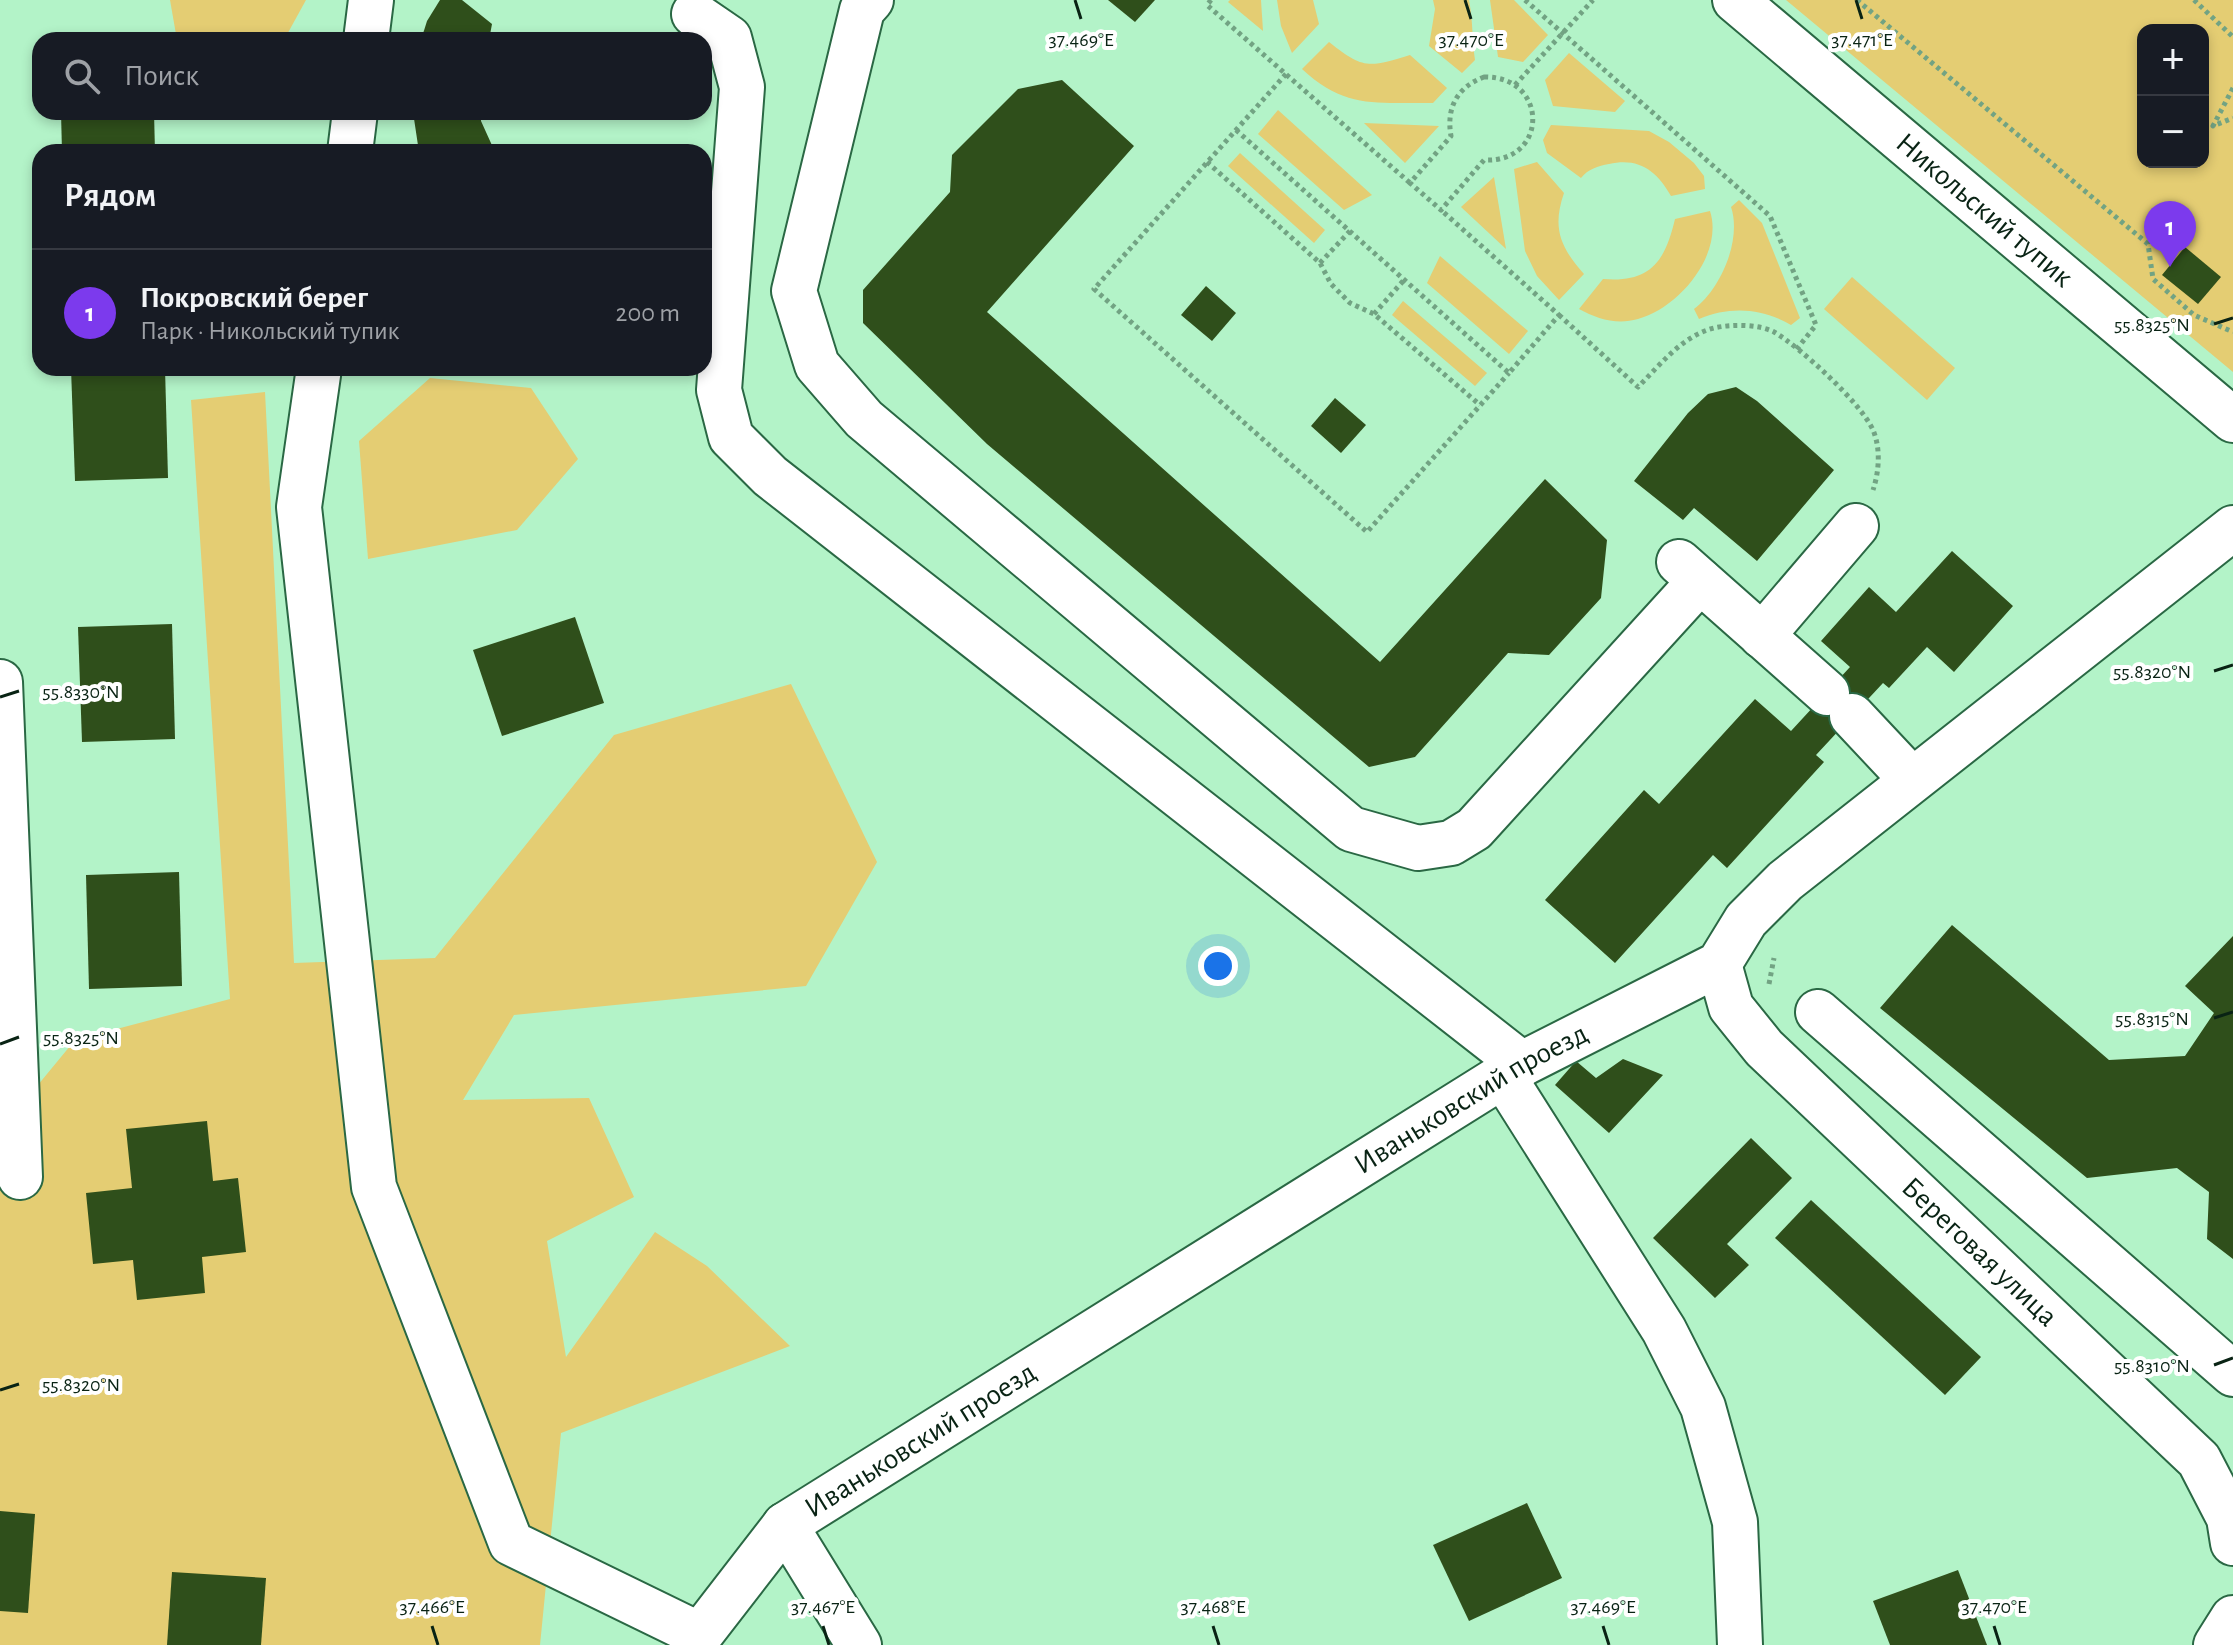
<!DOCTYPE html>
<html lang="ru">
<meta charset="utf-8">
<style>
:root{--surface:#171b24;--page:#242831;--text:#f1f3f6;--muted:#9ea1a6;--line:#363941;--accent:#7c3aed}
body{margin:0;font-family:"Alegreya Sans",sans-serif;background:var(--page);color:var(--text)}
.controls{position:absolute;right:24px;top:24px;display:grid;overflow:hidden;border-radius:16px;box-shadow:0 4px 12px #0003}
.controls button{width:72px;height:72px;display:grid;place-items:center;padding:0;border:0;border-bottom:2px solid var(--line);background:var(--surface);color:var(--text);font:40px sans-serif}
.you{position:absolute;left:1218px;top:966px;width:28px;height:28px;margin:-20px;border:6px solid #fff;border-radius:50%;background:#1a73e8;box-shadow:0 0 0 12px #1a73e833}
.badge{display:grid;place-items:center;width:52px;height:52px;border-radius:50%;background:var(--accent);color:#fff;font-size:26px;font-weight:700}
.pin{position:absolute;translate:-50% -66px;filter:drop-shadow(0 2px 4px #0008)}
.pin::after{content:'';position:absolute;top:42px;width:28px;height:24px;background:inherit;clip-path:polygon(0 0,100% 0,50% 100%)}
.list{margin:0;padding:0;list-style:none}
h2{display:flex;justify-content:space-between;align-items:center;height:104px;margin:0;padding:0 32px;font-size:34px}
h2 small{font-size:26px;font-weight:400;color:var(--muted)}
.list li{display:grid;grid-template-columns:52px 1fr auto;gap:24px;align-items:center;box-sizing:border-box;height:128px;padding:0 32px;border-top:2px solid var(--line)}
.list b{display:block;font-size:30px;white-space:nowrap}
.list p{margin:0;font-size:26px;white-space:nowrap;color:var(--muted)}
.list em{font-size:26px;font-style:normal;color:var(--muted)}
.icon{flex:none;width:44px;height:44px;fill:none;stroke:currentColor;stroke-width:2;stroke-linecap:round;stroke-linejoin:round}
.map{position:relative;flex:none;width:2233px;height:1645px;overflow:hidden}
.search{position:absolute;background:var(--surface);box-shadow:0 4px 12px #0003;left:32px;top:32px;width:680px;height:88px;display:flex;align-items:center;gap:20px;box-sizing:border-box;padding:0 28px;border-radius:24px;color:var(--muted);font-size:30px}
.panel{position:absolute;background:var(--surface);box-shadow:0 4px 12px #0003;left:32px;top:144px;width:680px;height:232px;border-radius:24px}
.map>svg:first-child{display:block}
.green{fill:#e4cd73;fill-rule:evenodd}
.building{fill:#2f4f1b}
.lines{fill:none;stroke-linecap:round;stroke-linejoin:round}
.minor-casing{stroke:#2a6844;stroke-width:48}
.path{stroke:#72a383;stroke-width:5;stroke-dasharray:4 4;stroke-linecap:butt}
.minor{stroke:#fff;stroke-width:44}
.ticks{fill:none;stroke:#092314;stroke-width:3}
.labels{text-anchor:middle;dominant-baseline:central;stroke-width:8;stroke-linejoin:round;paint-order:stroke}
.street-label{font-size:30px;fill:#092314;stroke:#fff}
.ticks-label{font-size:20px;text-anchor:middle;fill:#092314;stroke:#fff;stroke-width:8;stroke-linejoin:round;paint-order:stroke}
</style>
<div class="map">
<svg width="2233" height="1645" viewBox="0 0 2233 1645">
<rect width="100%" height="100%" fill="#b3f3c8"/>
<!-- green -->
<g class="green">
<path d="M170 0H306L284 40H177Z"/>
<path d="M1230 0H1261L1263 31 1228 2Z"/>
<path d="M1277 0H1313L1319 24 1292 53 1281 26Z"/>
<path d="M1433 0H1469C1473 20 1472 40 1475 60L1462 73 1429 46 1435 9Z"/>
<path d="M1490 0H1514L1548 35 1523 62 1498 57Z"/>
<path d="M1786 0H2233V372ZM2143 30H2203V162H2143Z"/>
<path d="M1329 42C1363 69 1368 68 1410 55L1447 88 1433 103C1377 102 1346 110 1302 69Z"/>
<path d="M1569 53 1625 101 1615 112 1553 106 1545 80Z"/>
<path d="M1278 110 1372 195 1344 210 1258 134Z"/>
<path d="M1364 123 1439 126 1405 163Z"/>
<path d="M1551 125 1649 131 1669 142 1694 163 1704 176 1705 189 1671 196C1657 171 1639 157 1609 164 1598 166 1588 169 1581 178L1547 153 1543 140Z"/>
<path d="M1240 153 1325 230 1314 243 1228 166Z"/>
<path d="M1537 162 1564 193C1552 228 1560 247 1584 274L1559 300 1537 276 1525 251 1514 169Z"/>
<path d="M1494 177 1506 249 1461 207Z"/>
<path d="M1739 200 1762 223 1800 318 1791 325C1762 308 1730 306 1699 319L1694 309C1721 289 1742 239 1731 207Z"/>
<path d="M1710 211C1724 254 1679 308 1638 319 1617 325 1597 319 1579 309L1603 279C1650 283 1665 262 1675 219Z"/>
<path d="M1440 256 1528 331 1509 354 1427 283Z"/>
<path d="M1852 277 1955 368 1927 400 1824 309Z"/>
<path d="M1403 301 1487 373 1475 386 1392 315Z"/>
<path d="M430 378 531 388 578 459 517 530 368 559 359 441Z"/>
<path d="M265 392 294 963 435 958 614 735 791 684 877 862 806 986 514 1015 463 1100 589 1098 634 1197 547 1241 566 1357 655 1232 707 1266 790 1346 561 1433 540 1645H0V1131L75 1040 230 999 191 400Z"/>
</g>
<!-- building -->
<g class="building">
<path d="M440 0H462L492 24 489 40H421L427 21Z"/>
<path d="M1108 0H1155L1135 22Z"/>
<path d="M1062 80 1134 146 987 312 1380 662 1545 479 1607 540 1601 598 1549 655 1508 653 1415 757 1369 767 987 444 863 323V290L950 192 952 155 1018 89Z"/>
<path d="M61 112H154L155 152H62Z"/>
<path d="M413 112H481V121L495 152H419Z"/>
<path d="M2185 247 2221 277 2198 304 2162 275Z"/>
<path d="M1206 286 1236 313 1212 341 1181 315Z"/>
<path d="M71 368H165L168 478 75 481Z"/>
<path d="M1736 387 1757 401 1834 470 1757 561 1694 508 1683 520 1634 481 1688 413 1708 394Z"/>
<path d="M1335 398 1366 425 1341 453 1311 426Z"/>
<path d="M1952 551 2013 606 1954 672 1927 647 1889 688 1883 683 1816 755 1824 762 1727 868 1713 855 1615 963 1545 900 1644 790 1659 804 1755 699 1791 731 1850 667 1821 641 1869 587 1896 612Z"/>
<path d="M575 617 604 703 502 736 473 650Z"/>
<path d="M172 624 175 739 82 742 78 627Z"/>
<path d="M179 872 182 986 89 989 86 875Z"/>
<path d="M1952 925 2109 1060 2185 1056 2214 1013 2185 986 2233 936V1259L2207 1239 2209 1192 2177 1168 2087 1178 1880 1008Z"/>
<path d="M1623 1059 1663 1075 1609 1133 1555 1085 1576 1061 1596 1078Z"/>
<path d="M207 1121 213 1181 238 1178 246 1252 202 1257 205 1293 137 1300 133 1260 93 1264 86 1193 132 1188 126 1129Z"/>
<path d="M1751 1138 1792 1178 1727 1244 1749 1265 1715 1298 1653 1238Z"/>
<path d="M1811 1200 1981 1357 1945 1395 1775 1238Z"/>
<path d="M1527 1503 1562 1578 1469 1621 1433 1545Z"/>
<path d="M0 1511 35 1514 28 1613 0 1611Z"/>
<path d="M1958 1570 1987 1645H1890L1873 1601Z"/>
<path d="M172 1572 266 1578 261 1645H167Z"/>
</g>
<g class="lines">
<defs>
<g id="minor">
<path d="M871 0 862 10 794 291 817 365 864 419 1351 829 1418 848 1451 843 1474 829 1700 581"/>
<path id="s1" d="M1735 0 2233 420"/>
<path d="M694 14 729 38 742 87 719 390 731 437 770 476 1522 1064"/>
<path d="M366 40 371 0"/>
<path d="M350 152 355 112"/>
<path d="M319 368 299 507 374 1187 511 1543 700 1635"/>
<path d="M1679 562 1827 693"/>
<path d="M1762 636 1856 526"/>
<path d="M0 682 20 1177"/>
<path d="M1852 716 1912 780"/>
<path id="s2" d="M1719 964 1731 1007 1764 1048 2199 1460 2229 1518 2233 1543"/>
<path d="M1818 1012 2233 1374"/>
<path d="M1503 1076 1664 1330 1703 1407 1735 1522 1740 1645"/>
<path d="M785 1525 859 1645"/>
<path id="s3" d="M695 1645 700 1635 785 1525 1522 1064 1719 964 1746 920 1785 881 2233 528"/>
<path d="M2216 1645 2233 1618"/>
</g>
</defs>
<!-- minor casing -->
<use href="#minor" class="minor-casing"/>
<!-- path -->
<g class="path">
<path d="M1211 0 1207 5 1410 183"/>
<path d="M1525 0 1770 216 1816 325 1796 350"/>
<path d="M1857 0 2148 244 2153 279 2194 315 2233 332"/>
<path d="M2194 0 2233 37"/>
<path d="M1286 74 1094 289 1367 532 1509 373"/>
<path d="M1484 77C1549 76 1549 163 1484 160L1441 210 1410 183 1451 136C1446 108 1457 87 1484 77Z"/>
<path d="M1515 85 1593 0"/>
<path d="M2233 88 2213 126 2233 118"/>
<path d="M1236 130 1509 373 1559 315 1441 210"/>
<path d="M1207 162 1320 263 1331 284 1350 303 1374 314 1480 405"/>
<path d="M1320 263 1350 231"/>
<path d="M1374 314 1404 280"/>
<path d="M1559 315 1638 387C1661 364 1682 336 1714 328 1731 324 1759 324 1774 332 1800 347 1861 403 1873 430 1881 449 1879 472 1873 490"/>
<path d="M1769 984 1774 958"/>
</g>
<!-- minor -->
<use href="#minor" class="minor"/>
</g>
<!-- ticks -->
<path class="ticks" d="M1075 0 1081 19M1465 0 1471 19M1856 0 1862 19M2214 324 2233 318M2214 671 2233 665M0 697 19 691M2214 1018 2233 1012M0 1044 19 1037M2214 1365 2233 1358M0 1390 19 1384M432 1626 438 1645M823 1626 829 1645M1213 1626 1219 1645M1603 1626 1609 1645M1994 1626 2000 1645"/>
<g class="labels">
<!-- street labels -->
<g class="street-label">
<text stroke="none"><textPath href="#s1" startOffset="326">Никольский тупик</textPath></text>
<text stroke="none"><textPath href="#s3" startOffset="958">Иваньковский проезд</textPath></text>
<text stroke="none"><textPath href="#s2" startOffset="394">Береговая улица</textPath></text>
<text stroke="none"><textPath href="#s3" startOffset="310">Иваньковский проезд</textPath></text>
</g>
</g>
<g class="ticks-label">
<text x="1081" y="46">37.469°E</text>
<text x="1471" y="46">37.470°E</text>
<text x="1862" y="46">37.471°E</text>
<text x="2152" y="331">55.8325°N</text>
<text x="2152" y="678">55.8320°N</text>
<text x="81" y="698">55.8330°N</text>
<text x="2152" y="1025">55.8315°N</text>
<text x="81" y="1044">55.8325°N</text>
<text x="2152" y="1372">55.8310°N</text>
<text x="81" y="1391">55.8320°N</text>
<text x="432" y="1613">37.466°E</text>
<text x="823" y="1613">37.467°E</text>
<text x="1213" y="1613">37.468°E</text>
<text x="1603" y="1613">37.469°E</text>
<text x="1994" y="1613">37.470°E</text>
</g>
</svg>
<div class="controls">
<button>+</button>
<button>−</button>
</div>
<div class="you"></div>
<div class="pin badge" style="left:2170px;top:267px">1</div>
<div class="search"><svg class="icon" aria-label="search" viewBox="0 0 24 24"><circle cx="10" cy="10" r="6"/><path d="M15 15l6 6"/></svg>Поиск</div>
<section class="panel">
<h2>Рядом<small></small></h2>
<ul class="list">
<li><span class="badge">1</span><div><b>Покровский берег</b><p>Парк · Никольский тупик</p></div><em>200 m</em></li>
</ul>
</section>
</div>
